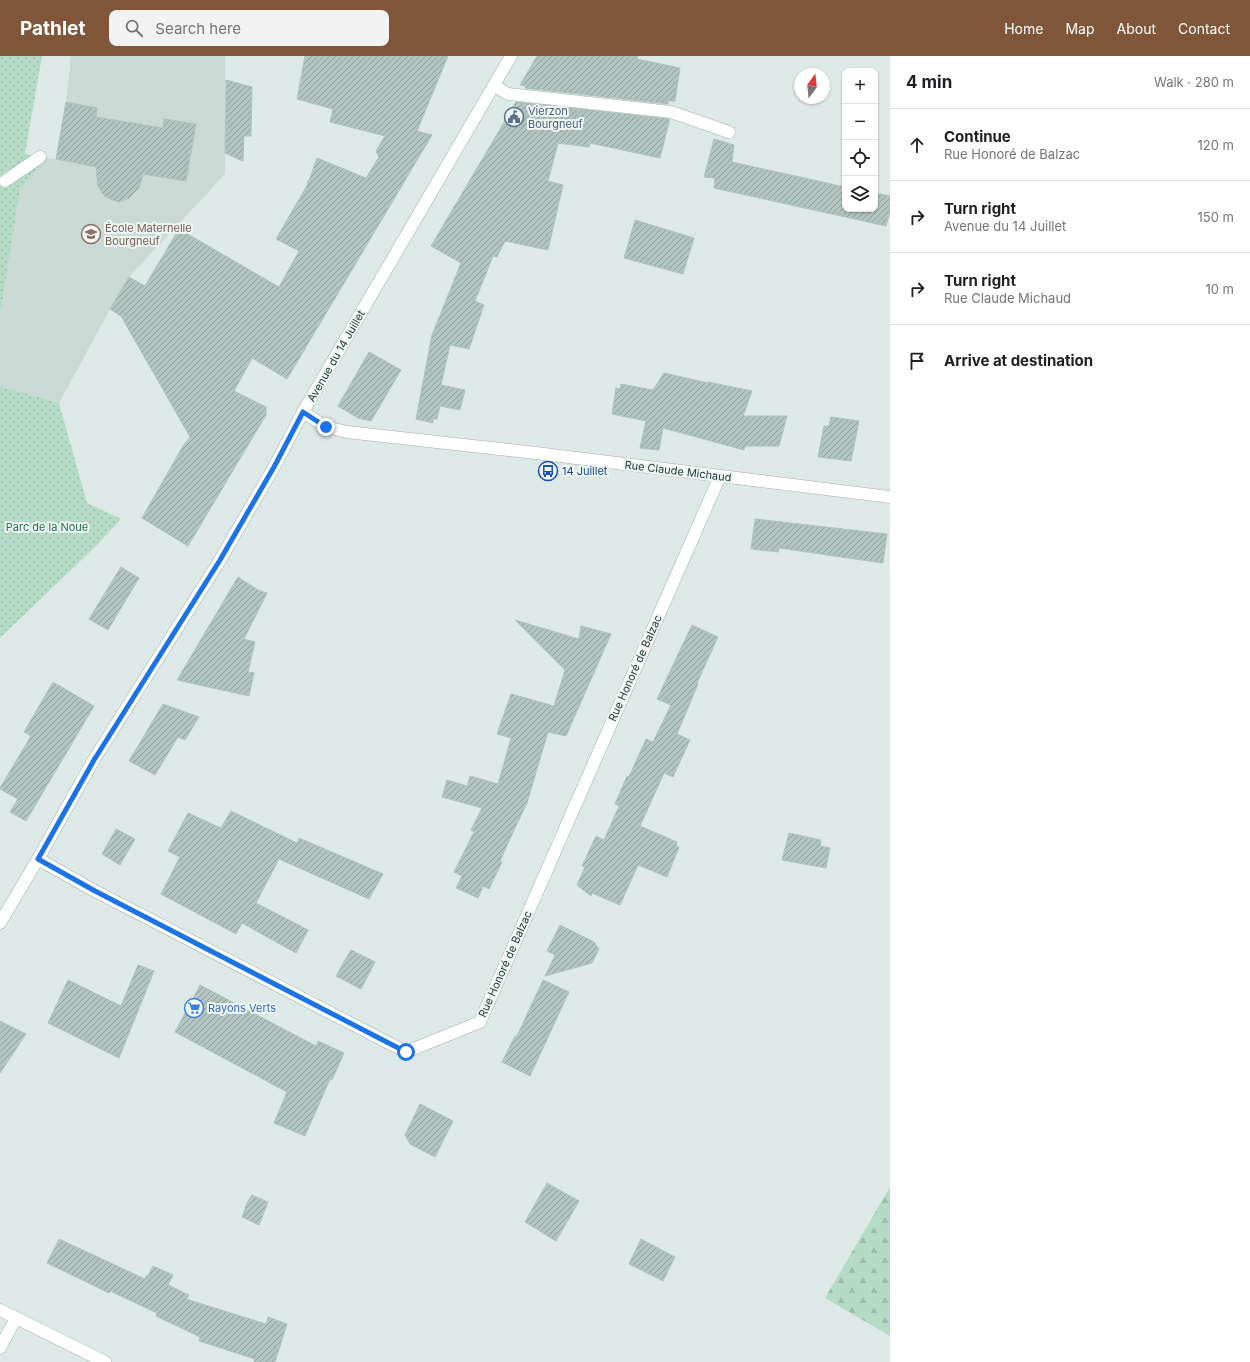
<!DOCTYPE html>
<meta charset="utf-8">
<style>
:root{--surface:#fff;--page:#f2f2f2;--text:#202124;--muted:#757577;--line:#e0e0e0;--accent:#7f5639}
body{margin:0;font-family:Inter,sans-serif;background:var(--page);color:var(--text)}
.controls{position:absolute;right:12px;top:12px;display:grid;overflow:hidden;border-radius:8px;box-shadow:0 1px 3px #0004}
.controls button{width:36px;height:36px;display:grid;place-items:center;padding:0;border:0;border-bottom:1px solid var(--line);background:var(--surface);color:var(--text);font:20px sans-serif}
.compass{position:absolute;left:794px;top:12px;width:36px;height:36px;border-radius:50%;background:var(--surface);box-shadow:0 1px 3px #0004;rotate:15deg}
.stop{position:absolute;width:12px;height:12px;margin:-9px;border:3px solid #1a73e8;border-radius:50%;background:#fff}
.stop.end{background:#1a73e8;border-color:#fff;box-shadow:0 1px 4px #0008}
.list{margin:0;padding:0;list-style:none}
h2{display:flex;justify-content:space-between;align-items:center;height:52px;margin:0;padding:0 16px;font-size:17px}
h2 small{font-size:13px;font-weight:400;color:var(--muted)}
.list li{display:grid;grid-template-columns:26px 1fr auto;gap:12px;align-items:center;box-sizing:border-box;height:72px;padding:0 16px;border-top:1px solid var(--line)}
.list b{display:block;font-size:15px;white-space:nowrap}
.list p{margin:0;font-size:13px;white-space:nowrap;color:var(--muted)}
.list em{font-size:13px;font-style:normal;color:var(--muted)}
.icon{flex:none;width:22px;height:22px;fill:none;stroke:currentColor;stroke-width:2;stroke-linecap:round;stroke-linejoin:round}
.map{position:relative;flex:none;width:890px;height:1306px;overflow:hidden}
header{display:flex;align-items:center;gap:24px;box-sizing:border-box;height:56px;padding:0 20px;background:var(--accent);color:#fff}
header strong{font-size:19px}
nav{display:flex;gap:22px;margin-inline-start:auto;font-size:14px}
.search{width:280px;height:36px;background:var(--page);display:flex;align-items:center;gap:10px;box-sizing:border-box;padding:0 14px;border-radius:8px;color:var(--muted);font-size:15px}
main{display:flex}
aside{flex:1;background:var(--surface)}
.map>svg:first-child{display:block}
.built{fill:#cbd9d5}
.green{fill:url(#green-dots)}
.forest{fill:url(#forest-firs)}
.building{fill:url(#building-hatch);stroke:#b0c2be}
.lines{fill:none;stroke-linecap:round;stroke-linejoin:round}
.lane-casing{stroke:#a0b0ae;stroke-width:13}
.street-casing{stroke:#a0b0ae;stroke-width:13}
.lane{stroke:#fff;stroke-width:12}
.street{stroke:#fff;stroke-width:12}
.route{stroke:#1a73e8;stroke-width:5}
.labels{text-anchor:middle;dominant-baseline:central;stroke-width:4;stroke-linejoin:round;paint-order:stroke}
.service-label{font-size:11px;fill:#4e5e75;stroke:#edf6f3;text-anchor:start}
.education-label{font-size:11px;fill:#785e54;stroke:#edf6f3;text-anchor:start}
.street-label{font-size:11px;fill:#1f3836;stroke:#edf6f3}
.transit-label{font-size:11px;fill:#164399;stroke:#edf6f3;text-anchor:start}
.park-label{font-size:11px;fill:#296f51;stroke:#edf6f3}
.shop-label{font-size:11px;fill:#366cbe;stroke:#edf6f3;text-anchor:start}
</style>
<header>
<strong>Pathlet</strong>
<div class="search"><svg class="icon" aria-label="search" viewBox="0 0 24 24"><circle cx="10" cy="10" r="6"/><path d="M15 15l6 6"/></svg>Search here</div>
<nav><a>Home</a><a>Map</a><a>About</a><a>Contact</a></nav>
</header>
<main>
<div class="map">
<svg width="890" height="1306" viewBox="0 0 890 1306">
<defs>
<pattern id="green-dots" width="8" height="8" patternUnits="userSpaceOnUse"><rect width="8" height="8" fill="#b5dbc6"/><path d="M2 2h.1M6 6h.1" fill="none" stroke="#9bbdab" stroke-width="1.8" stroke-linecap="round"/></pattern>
<pattern id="forest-firs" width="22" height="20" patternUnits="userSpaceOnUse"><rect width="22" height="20" fill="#b5dbc6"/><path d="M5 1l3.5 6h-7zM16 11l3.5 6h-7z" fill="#9bbdab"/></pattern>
<pattern id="building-hatch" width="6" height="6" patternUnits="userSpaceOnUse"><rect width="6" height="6" fill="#b2c4bf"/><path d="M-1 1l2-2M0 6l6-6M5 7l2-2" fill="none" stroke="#90a09c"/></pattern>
</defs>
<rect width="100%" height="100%" fill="#dde9e6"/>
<!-- built -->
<path class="built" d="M71 0H225V118L129 221 110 253 59 347 0 330V260L20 134 46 102 56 103 66 46Z"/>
<!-- green -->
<g class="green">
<path d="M0 0H42L25 98 46 102 20 134 0 260Z"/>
<path d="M0 330 59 347 87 447 121 463 96 490 0 582Z"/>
</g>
<!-- forest -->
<path class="forest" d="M890 1131V1280L825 1242Z"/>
<!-- building -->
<g class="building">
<path d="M305 0H448L417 75 432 79 287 323 252 302 234 335 266 351V359L188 490 142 462 183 390 190 381 121 260 110 253 129 221 145 230 179 173 279 231 299 195 276 183 308 128 307 127 310 122 317 102 366 122 379 101 376 95 385 80 330 66 333 53 297 43Z"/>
<path d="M537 0H638L637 3 680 12 675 45H668V48L525 32 526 30 520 29Z"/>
<path d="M226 24 252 31 251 80H244L243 105 225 97Z"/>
<path d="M66 46 97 52 96 61 163 72 164 63 196 68 186 125 143 118 139 132 129 142 119 146 110 143 105 140 102 137 98 130 96 111 56 103Z"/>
<path d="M516 46 669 63V66L660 102 590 87 589 91 558 87 548 125 563 129 548 194 505 185 497 201 493 200 475 245 484 249 469 293 450 289 441 329 465 334 460 354 440 350 437 363H433V367L416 363 432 279 461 207 431 190Z"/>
<path d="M714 83 734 89 732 106 845 131V153H875V137L890 140V155L886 170 714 132 715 122 704 121Z"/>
<path d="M635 164 694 182 683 218 624 202Z"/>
<path d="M369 296 401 314 371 365 358 362 338 350Z"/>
<path d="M664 317 708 327V326L752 335 743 360H787L779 390H745L744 394 663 372 659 394 640 392 646 365 612 358 616 332 620 333 621 328 653 334Z"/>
<path d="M831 361 859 365 851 405 818 401 824 370H829Z"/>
<path d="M755 463 887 478 883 507 779 492 778 496 751 493Z"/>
<path d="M121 511 139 522 108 574 89 563Z"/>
<path d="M238 521 258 534 267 537 244 583 255 586 248 616 254 617 249 640 177 624Z"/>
<path d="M515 564 579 583 581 570 611 578 566 680 548 676 527 747 515 772 500 805 502 806 489 833 483 830 478 842 456 832 462 820 454 816 474 776 471 774 482 752 442 741 447 724 467 730 470 720 498 728 511 682 497 678 511 638 554 650 565 614Z"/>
<path d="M692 569 718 581 697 627 698 628 677 678 690 684 673 721 664 717 640 770 677 786 676 790 679 791 667 821 638 809 620 849 592 837 591 840 577 829 585 811 582 810 596 780 604 784 619 750 615 748 627 720 629 721 646 683 653 686 671 649 657 643Z"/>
<path d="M53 626 94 650 26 765 10 756 18 743 0 733V732L31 680 24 676Z"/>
<path d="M163 648 199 661 185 684 178 681 155 719 129 705Z"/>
<path d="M231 755 297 787 299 782 383 818 369 843 279 803 256 847 308 874 296 897 242 867 236 878 161 838 180 801 168 795 188 757 221 772Z"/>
<path d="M116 773 135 783 120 809 102 798Z"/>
<path d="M789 777 821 784 820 790 830 792 826 812 782 804Z"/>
<path d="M560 869 594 886 599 893 592 907 545 920 555 899 547 895Z"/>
<path d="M351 894 375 906 361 933 336 920Z"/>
<path d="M138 909 154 915 119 1002 48 967 68 924 121 950Z"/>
<path d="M543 924 569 936 530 1020 502 1006 515 980H517Z"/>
<path d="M200 929 316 990 318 985 344 997 332 1024 330 1023 305 1080 274 1067 287 1036 175 976Z"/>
<path d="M0 965 26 978 0 1017Z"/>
<path d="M420 1048 453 1065 435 1101 410 1088 405 1079Z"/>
<path d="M547 1127 579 1145 556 1185 525 1166Z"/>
<path d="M252 1139 268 1146 259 1169 242 1161 248 1145Z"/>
<path d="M59 1183 145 1223 147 1219 148 1220 153 1210 173 1219 168 1229 189 1239 186 1243 266 1268 268 1261 287 1268 275 1306H254L255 1303 199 1285 200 1281 156 1260 157 1257 110 1235 109 1237 47 1207Z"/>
<path d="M641 1183 675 1201 663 1225 629 1208Z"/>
</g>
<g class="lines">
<defs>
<g id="lane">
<path d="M495 30 508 38 671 56 729 76"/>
<path d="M5 125 40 101"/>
<path d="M0 1292 16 1262"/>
</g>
<g id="street">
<path d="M303 356 326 371 347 376 536 397 890 441"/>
<path d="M38 803 95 835 406 996 480 966 720 420"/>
<path d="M0 867 38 803 93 705 220 504 274 411 303 356 511 0"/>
<path d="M0 1254 105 1306"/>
</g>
</defs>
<!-- lane casing -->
<use href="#lane" class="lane-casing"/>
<!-- street casing -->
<use href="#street" class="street-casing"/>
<!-- lane -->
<use href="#lane" class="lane"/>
<!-- street -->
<use href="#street" class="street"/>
</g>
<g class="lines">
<!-- route -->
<path class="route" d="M326 371 303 356 274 411 220 504 94 704 38 803 95 835 406 996"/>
</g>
<!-- icons -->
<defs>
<symbol id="civic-ring" viewBox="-11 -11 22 22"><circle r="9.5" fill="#edf6f3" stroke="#5c6f8a" stroke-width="1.5"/><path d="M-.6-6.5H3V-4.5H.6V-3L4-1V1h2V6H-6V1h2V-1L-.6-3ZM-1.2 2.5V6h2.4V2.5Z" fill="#5c6f8a"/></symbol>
<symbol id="school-ring" viewBox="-11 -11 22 22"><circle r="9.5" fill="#edf6f3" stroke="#8d6e63" stroke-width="1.5"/><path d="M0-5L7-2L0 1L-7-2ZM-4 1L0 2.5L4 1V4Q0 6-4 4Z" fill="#8d6e63"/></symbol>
<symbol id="bus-ring" viewBox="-11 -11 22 22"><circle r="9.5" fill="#edf6f3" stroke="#1a4fb4" stroke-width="1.5"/><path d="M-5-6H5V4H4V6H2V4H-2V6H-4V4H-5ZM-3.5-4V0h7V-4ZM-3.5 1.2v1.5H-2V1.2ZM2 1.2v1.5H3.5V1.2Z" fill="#1a4fb4"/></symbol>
<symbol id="supermarket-ring" viewBox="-11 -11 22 22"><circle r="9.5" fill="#edf6f3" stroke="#3f7fe0" stroke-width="1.5"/><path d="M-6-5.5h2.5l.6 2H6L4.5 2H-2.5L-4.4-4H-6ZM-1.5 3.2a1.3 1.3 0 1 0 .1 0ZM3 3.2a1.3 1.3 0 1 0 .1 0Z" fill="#3f7fe0"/></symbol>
</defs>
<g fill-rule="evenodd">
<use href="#civic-ring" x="503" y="50" width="22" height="22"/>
<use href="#school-ring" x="80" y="167" width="22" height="22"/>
<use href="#bus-ring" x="537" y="404" width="22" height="22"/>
<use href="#supermarket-ring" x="183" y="941" width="22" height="22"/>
</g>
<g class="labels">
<!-- service labels -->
<g class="service-label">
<text x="528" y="55">Vierzon<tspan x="528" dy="13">Bourgneuf</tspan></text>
</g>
<!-- education labels -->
<g class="education-label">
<text x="105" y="172">École Maternelle<tspan x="105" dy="13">Bourgneuf</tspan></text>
</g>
<!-- street labels -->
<g class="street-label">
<text transform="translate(336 300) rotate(-60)">Avenue du 14 Juillet</text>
<text transform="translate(678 415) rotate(7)">Rue Claude Michaud</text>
<text transform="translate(635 612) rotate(-66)">Rue Honoré de Balzac</text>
<text transform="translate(505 908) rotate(-66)">Rue Honoré de Balzac</text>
</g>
<!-- transit labels -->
<g class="transit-label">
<text x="562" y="415">14 Juillet</text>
</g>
<!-- park labels -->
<g class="park-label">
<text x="47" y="471">Parc de la Noue</text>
</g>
<!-- shop labels -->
<g class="shop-label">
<text x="208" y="952">Rayons Verts</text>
</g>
</g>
</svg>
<div class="controls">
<button>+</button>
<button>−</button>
<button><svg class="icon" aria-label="locate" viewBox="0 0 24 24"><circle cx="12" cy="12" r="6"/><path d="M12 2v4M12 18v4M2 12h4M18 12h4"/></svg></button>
<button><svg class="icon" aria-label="layers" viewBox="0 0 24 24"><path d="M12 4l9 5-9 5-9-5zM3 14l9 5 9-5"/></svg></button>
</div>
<svg class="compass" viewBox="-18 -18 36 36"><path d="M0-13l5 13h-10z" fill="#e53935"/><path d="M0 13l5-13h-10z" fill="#757577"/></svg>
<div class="stop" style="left:406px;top:996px"></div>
<div class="stop end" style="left:326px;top:371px"></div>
</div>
<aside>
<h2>4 min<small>Walk · 280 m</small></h2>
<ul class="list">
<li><svg class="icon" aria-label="ahead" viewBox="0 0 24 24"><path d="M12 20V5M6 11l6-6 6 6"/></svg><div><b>Continue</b><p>Rue Honoré de Balzac</p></div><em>120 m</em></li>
<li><svg class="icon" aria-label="right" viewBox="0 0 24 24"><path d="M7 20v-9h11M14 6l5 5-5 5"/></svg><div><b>Turn right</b><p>Avenue du 14 Juillet</p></div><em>150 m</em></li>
<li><svg class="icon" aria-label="right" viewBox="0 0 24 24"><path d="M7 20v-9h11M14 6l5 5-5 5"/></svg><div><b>Turn right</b><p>Rue Claude Michaud</p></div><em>10 m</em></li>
<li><svg class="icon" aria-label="arrive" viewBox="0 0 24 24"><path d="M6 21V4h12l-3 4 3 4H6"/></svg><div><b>Arrive at destination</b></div></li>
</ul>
</aside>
</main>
